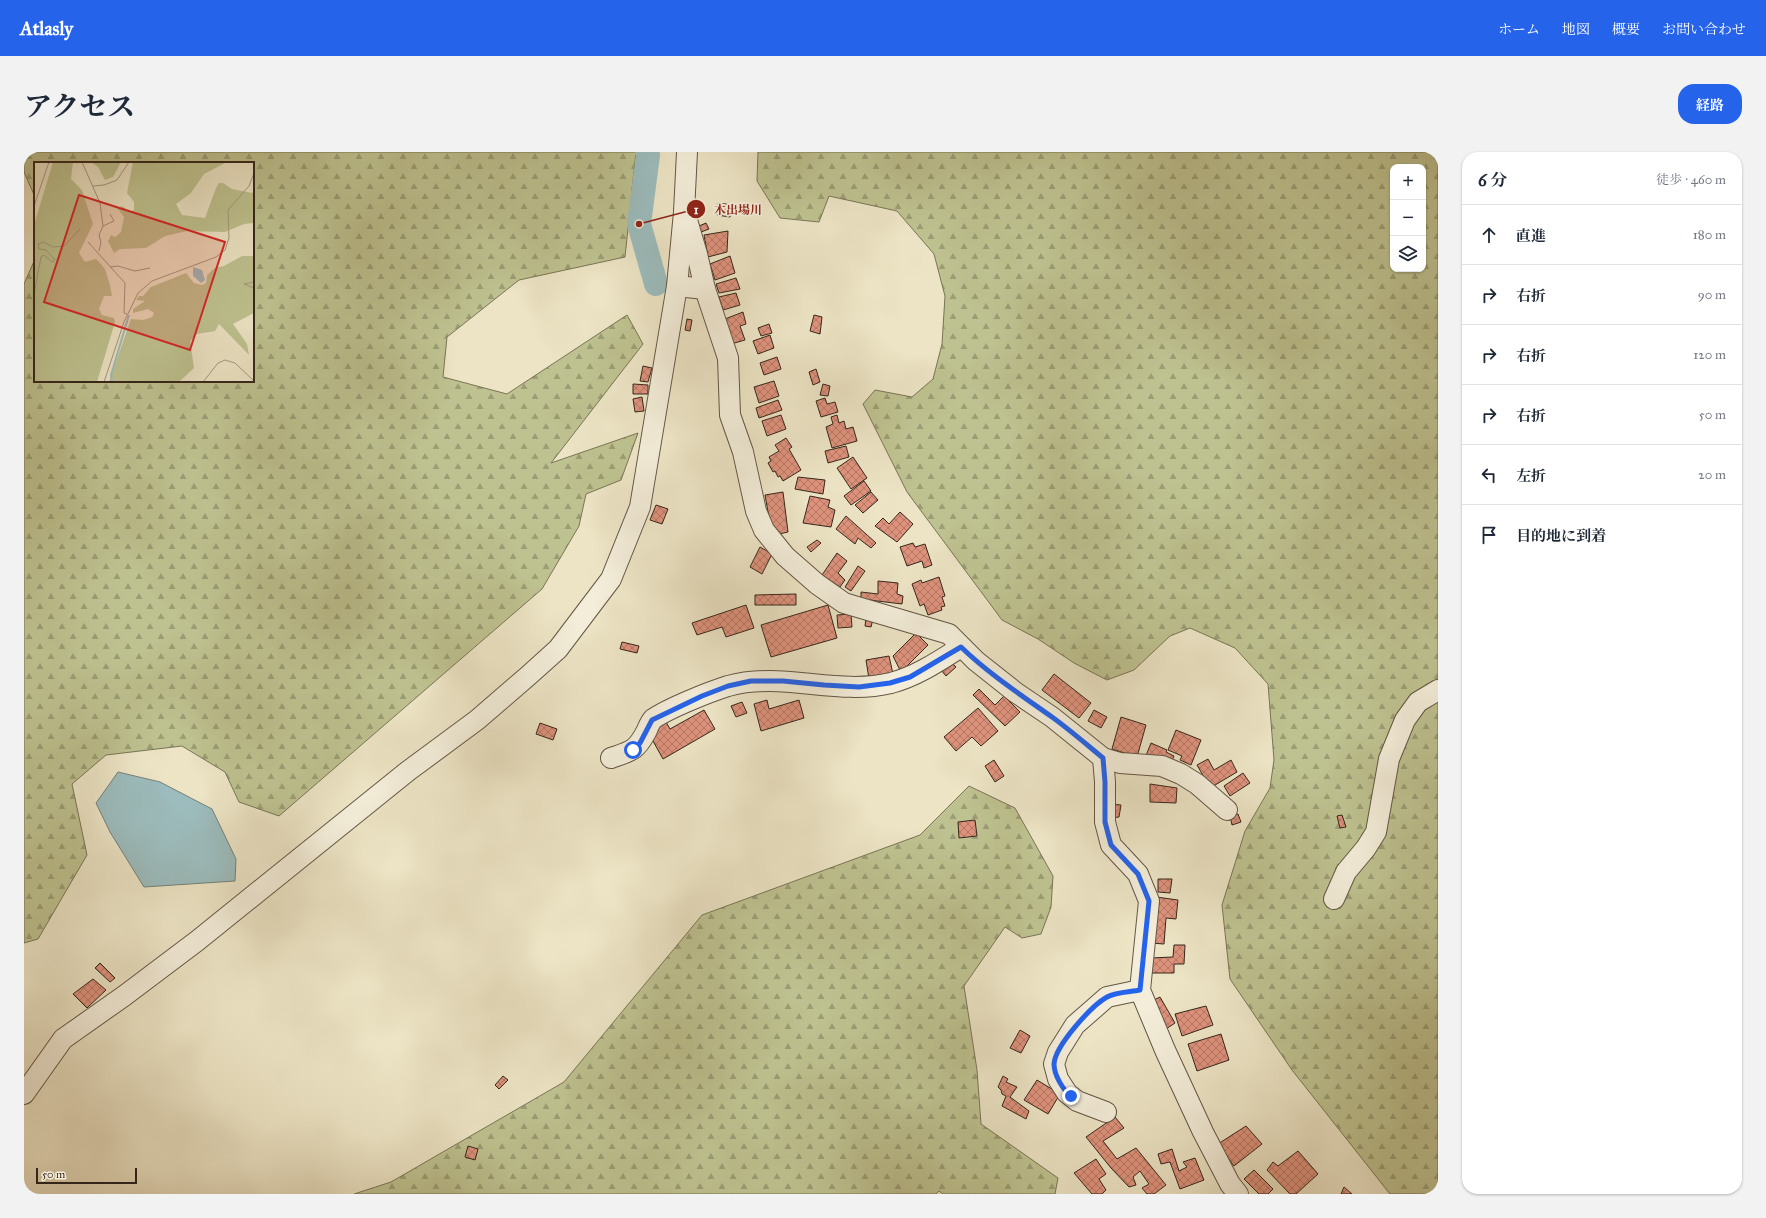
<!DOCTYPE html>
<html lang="ja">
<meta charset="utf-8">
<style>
:root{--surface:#fff;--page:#f2f2f3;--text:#1f2937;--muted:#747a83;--line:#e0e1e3;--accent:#2563eb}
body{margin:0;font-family:"IM FELL Great Primer","Noto Serif JP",serif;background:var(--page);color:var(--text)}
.controls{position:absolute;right:12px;top:12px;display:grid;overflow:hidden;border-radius:8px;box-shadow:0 1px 3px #0004}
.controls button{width:36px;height:36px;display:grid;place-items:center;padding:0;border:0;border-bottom:1px solid var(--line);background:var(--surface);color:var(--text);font:20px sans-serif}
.scale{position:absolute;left:12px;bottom:10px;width:101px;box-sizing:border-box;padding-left:4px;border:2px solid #36261a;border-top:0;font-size:11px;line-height:14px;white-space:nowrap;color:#36261a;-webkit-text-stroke:3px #f3edd9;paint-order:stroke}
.stop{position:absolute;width:12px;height:12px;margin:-9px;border:3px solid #2563eb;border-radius:50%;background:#fff}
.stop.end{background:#2563eb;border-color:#fff;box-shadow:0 1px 4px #0008}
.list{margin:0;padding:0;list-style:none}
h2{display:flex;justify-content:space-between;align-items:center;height:52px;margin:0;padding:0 16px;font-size:17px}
h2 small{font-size:13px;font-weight:400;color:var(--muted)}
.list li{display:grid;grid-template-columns:26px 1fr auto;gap:12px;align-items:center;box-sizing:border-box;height:60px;padding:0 16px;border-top:1px solid var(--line)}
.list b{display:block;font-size:15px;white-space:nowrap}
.list em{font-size:13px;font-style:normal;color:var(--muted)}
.icon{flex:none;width:22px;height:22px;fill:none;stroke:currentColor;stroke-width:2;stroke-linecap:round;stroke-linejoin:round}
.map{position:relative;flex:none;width:1414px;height:1042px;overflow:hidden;border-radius:16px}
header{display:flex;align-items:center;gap:24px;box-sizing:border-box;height:56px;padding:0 20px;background:var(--accent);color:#fff}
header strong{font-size:19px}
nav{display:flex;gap:22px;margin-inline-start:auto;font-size:14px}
.intro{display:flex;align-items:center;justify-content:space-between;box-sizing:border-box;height:96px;padding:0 24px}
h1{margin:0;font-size:28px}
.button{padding:10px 18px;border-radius:16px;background:var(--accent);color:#fff;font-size:14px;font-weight:700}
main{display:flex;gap:24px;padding:0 24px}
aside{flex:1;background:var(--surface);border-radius:16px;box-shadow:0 1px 3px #0004}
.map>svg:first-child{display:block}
.forest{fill:url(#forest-firs);stroke:#7a7455;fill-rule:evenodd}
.water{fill:#9cbcbd;stroke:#73807c}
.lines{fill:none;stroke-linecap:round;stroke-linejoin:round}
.river{stroke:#9cbcbd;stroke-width:24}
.building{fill:url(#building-cross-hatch);stroke:#36261a}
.minor-casing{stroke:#645645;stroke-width:22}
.minor{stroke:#f3edd9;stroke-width:20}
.route{stroke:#2563eb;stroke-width:5}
.inset-river{fill:none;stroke:#9cbcbd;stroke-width:2}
.inset-road{fill:none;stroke:#a39881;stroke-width:1}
.view{fill:#d62828;fill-opacity:0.15;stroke:#d62828;stroke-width:2}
.inset-edge{fill:none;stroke:#36261a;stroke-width:2}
.leader{fill:none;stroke:#8f2418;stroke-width:1.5}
.callout-dot{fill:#8f2418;stroke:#f3edd9;stroke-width:1.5}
.mark-label{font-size:12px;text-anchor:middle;font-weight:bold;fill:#fff}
.callout-label{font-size:12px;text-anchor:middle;font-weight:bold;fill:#8f2418;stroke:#f3edd9;stroke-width:3.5;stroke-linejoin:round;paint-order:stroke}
</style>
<header>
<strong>Atlasly</strong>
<nav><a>ホーム</a><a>地図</a><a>概要</a><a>お問い合わせ</a></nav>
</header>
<div class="intro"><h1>アクセス</h1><a class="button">経路</a></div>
<main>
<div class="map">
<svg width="1414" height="1042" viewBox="0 0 1414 1042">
<defs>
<pattern id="forest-firs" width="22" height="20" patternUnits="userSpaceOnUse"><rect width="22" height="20" fill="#bec290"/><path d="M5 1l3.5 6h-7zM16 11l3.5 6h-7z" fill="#9b9d75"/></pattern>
<pattern id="building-cross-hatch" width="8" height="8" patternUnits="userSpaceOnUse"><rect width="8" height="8" fill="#de927c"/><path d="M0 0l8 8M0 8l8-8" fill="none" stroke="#b57765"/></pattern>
</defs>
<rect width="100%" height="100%" fill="#ece4c5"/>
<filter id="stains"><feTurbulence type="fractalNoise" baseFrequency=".005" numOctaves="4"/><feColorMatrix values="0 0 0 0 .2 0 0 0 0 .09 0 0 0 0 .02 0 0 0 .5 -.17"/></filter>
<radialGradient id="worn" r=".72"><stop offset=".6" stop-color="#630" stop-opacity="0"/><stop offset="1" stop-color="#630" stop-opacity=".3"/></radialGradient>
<!-- forest -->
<g class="forest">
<path d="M0 0H612L601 105 495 128 423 185 419 225 483 242 603 163 619 192 527 311 614 281 597 328 562 342 555 374 518 437 255 664 215 650 201 620 158 594 82 603 48 632 63 703 14 787 0 791V132L11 107V229H229V11H11V45L0 20Z"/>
<path d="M734 0H1414V1042H1366L1268 918 1206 827 1198 753 1221 679 1246 636 1250 608 1244 532 1211 496 1166 476 1146 484 1110 518 1083 528 1050 511 1014 487 978 468 883 340 839 252 851 238 888 245 909 227 918 192 921 144 910 102 873 59 805 44 795 70 756 66 733 29ZM1369 15H1399V117H1369Z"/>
<path d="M945 634 991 656 1029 724 1027 755 1017 782 998 786 981 775 940 834 953 918 957 972 1034 1026 1031 1042H919L915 1039 912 1042H330L367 1030 540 930 678 763 896 683Z"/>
</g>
<!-- water -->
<path class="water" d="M94 620 136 630 188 657 212 707 211 729 120 735 86 680 72 651Z"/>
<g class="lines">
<!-- river -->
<path class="river" d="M623 0 624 3 615 72 632 132"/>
</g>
<!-- building -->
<g class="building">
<path d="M694 51 709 53 706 65 693 63Z"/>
<path d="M682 71 685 77 677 80 675 74Z"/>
<path d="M704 79 703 100 684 105 680 83Z"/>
<path d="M706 104 711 121 691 128 686 112Z"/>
<path d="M712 126 716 137 695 141 692 132Z"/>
<path d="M712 141 716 153 699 158 695 145Z"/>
<path d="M719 160 722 172 716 174 721 188 707 192 701 167Z"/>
<path d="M790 163 798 165 796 182 786 179Z"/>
<path d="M663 167 668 168 666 179 661 178Z"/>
<path d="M745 172 748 181 737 184 734 176Z"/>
<path d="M746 183 750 196 734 202 729 189Z"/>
<path d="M753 205 757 217 740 223 736 211Z"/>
<path d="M619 214 628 216 624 230 616 229Z"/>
<path d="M792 217 796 230 789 233 785 220Z"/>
<path d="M750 229 755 244 735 251 730 235Z"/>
<path d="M609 232 624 233V242H609Z"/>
<path d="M799 232 806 234 804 244 796 243Z"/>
<path d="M618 245 620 259 611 260 609 247Z"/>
<path d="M801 246 803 252 811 250 814 260 797 265 792 249Z"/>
<path d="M754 248 758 258 735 266 732 256Z"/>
<path d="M757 263 762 277 743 284 738 269Z"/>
<path d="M813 263 815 271 820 269 822 277 829 275 833 289 808 296 802 275 809 272 807 265Z"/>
<path d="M762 286 768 295 765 297 777 318 759 329 756 324 754 325 751 319 749 320 744 311 747 309 745 305 755 299 751 293Z"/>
<path d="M822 294 825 305 804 311 801 299Z"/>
<path d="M829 305 843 326 827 337 813 316Z"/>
<path d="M774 325 801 328 799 342 771 337Z"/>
<path d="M840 329 847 339 827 353 820 344Z"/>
<path d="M759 340 764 380 755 382 746 371 741 343Z"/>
<path d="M847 340 854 348 839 361 831 353Z"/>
<path d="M786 344 806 348 804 355 811 358 807 375 779 371Z"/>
<path d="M632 353 644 357 638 372 626 368Z"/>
<path d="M876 360 889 372 873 390 851 374 859 366 865 372Z"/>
<path d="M822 364 852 391 847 396 834 386 831 392 812 377Z"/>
<path d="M793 388 797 391 787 400 783 395Z"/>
<path d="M889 391 891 395 901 392 908 413 900 416 898 409 883 414 876 395Z"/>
<path d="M736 395 748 402 738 422 726 415Z"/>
<path d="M813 401 823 409 814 421 821 428 816 435 798 423Z"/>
<path d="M834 414 841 419 827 439 821 435Z"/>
<path d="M915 425 921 444 918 445 921 454 917 455 918 458 904 463 900 452 896 454 888 432 897 428 898 431Z"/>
<path d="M854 429 874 431 873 442 879 444 878 452 837 447V440L854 442Z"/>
<path d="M772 442V453H731V443Z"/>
<path d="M722 453 730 476 702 485 698 475 673 483 668 471Z"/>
<path d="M804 453 813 486 747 505 737 473Z"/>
<path d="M827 462 828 475 814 476 813 463Z"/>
<path d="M842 466 849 467 847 475 841 474Z"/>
<path d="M892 481 904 493 877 520 869 504Z"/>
<path d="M598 490 615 494 613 501 596 497Z"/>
<path d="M865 504 869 522 845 527 842 508Z"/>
<path d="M927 510 932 515 922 524 917 518Z"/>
<path d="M1030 522 1067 551 1055 566 1018 538Z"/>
<path d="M955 537 971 553 980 544 996 560 981 574 949 543Z"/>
<path d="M743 548 745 557 775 548 780 566 737 579 730 552Z"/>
<path d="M718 550 723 561 712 565 707 554Z"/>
<path d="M954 556 974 579 957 594 948 585 932 599 920 585Z"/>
<path d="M680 558 691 577 639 607 624 580 642 570 646 577Z"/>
<path d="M1070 558 1083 565 1077 576 1064 569Z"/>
<path d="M1097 565 1122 573 1113 605 1088 597Z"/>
<path d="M516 571 533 577 529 588 512 582Z"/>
<path d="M1152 578 1177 588 1167 613 1156 608 1158 604 1144 598Z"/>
<path d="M1127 591 1143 598 1142 600 1150 604 1146 613 1121 606Z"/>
<path d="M1184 607 1190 618 1207 608 1213 620 1186 636 1173 613Z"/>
<path d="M970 608 980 624 971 630 961 614Z"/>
<path d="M1219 621 1226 631 1206 644 1200 634Z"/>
<path d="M1126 632 1153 636 1152 651 1126 650Z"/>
<path d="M1087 652 1097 653 1095 665 1086 666Z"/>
<path d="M1214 662 1217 670 1208 673 1206 664Z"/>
<path d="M1318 663 1322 675 1316 676 1313 664Z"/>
<path d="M951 668 953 684 935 686 934 670Z"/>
<path d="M1134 727H1148L1146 741 1134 740Z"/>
<path d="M1132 745 1154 748 1152 767 1142 766 1140 792 1126 791Z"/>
<path d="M1150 793H1161L1160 812H1150V821H1127V806L1149 805Z"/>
<path d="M76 811 91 826 86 830 71 816Z"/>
<path d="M69 827 82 838 63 856 49 842Z"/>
<path d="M1136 845 1151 871 1142 877 1128 849Z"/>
<path d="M1182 854 1189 873 1158 884 1151 862Z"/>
<path d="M996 878 1006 884 997 901 986 896Z"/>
<path d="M1197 882 1205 908 1173 919 1164 892Z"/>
<path d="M479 924 484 928 475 937 471 933Z"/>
<path d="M979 924 984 927 982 930 993 935 986 945 1005 959 1002 967 978 954 982 944 978 942 977 938 974 935Z"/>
<path d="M1013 928 1036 942 1024 962 1000 948Z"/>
<path d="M1091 965 1100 976 1079 989 1093 1007 1112 996 1142 1033 1130 1042H1123L1118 1036 1125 1032 1116 1019 1109 1025 1112 1033 1105 1035 1087 1016 1062 985Z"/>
<path d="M1222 974 1238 992 1210 1014 1194 992Z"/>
<path d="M444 994 454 997 451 1008 441 1005Z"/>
<path d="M1148 997 1155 1019 1163 1015 1159 1010 1171 1006 1180 1028 1156 1037 1146 1010 1137 1012 1134 1002Z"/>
<path d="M1274 999 1294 1022 1272 1042H1266L1243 1018 1249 1010 1254 1014Z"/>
<path d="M1072 1007 1082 1022 1075 1027 1082 1038 1078 1042H1068L1050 1021Z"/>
<path d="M1230 1018 1249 1037 1244 1042H1235L1220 1027Z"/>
<path d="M1320 1035 1328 1042H1317Z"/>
</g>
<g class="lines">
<defs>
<g id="minor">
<path d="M663 68 673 102 681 137"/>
<path d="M653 134 681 137 704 206 706 263 719 300 732 359 740 378 761 404 793 432 820 451 925 482 952 509 991 540 1028 565 1079 606 1096 611 1138 614 1157 622 1173 632 1203 658"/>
<path d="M587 606C607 599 612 599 622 580 624 576 626 570 629 567 645 556 685 540 704 534 758 519 813 544 867 531 893 524 915 509 937 495"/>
<path d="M1079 606 1081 630V670L1087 693 1114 722 1125 749 1116 838 1141 898 1179 980 1206 1032 1214 1042"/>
<path d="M1310 747 1322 720 1342 696 1352 680 1365 607 1381 568 1394 550 1414 538"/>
<path d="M0 942 39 887 100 844 173 789 384 619 453 568 504 524 534 497 587 427 616 355 653 134 660 60 663 0"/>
<path d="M1082 960 1053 949 1043 941 1034 927 1030 912 1034 900 1051 873 1083 845 1116 838"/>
</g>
</defs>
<!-- minor casing -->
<use href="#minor" class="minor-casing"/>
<!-- minor -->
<use href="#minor" class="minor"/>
</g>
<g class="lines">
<!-- route -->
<path class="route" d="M609 598 616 591 628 568 678 544 704 534 727 529H759L800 533 835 535 866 531 886 525 937 495C965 522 997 543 1028 565 1046 578 1062 592 1079 606L1081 630V670L1087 693 1114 722 1125 749 1116 838C1106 840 1092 840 1083 845 1067 854 1031 894 1030 912 1030 923 1039 938 1047 944"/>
</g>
<!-- overview -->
<g transform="translate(10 10)">
<rect width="220" height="220" fill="#ece4c5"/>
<path d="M19 0H39L37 17 48 28 59 62 45 91 51 100 62 97 65 100 71 107 76 123 78 134H70L65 147 68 153 80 156 81 160 63 220H0V63ZM57 0H87L79 15 71 18 64 5ZM99 0H193L170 12 157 31 142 42 148 53 171 56 182 26 185 21H189L198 27 218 31 220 29V61L210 62 191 70 153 69 131 74 112 86 86 87 80 91 74 79 77 73 81 75 87 70 90 55 84 47 88 44 96 50 100 48V40L93 31ZM208 94H220V151L199 162 213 182 215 193 185 162 181 169 163 172 156 179 160 206 146 219 75 220 97 157 109 158 118 155 120 151 114 147 99 151V147L111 139 102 138 105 134H109L117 125 152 111 160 121 168 123 172 121 173 113 181 106 190 104Z" fill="#bec290"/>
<path d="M159 105 168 108 171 118 167 121 159 114Z" fill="#9cbcbd"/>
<path class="inset-river" d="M78 220 77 213 95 153"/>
<path class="inset-road" d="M48 0 66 41 69 64 65 73 67 80 65 89M59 24 70 23 83 18 95 0M0 44 15 0M69 64 80 59 76 52M54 80 91 121 90 151 93 152M76 105 84 104 101 109 116 106M220 120 210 122 220 126M0 132 7 95 10 93 18 100 21 98 12 88 5 87 4 82 10 80 19 85 30 84 46 67M70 220 90 160 104 131 118 119 182 95 191 88 195 76 194 48 215 24 220 11M169 220 184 201 191 198 201 201 220 219"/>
<path class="view" d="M45 33 191 80 156 188 10 140Z"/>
<rect width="220" height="220" class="inset-edge"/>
</g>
<!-- callouts -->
<path class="leader" d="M615 72L672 57"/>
<g class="callout-dot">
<circle cx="615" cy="72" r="4"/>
<circle cx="672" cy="57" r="10"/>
</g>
<g class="mark-label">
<text x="672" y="62">1</text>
</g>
<g class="callout-label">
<text x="714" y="62">木出場川</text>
</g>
<rect width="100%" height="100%" filter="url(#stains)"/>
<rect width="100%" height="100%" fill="url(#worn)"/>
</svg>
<div class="controls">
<button>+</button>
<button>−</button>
<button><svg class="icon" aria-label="layers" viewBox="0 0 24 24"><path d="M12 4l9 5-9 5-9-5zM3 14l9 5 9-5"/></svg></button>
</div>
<div class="scale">50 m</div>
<div class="stop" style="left:609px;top:598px"></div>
<div class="stop end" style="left:1047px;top:944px"></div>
</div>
<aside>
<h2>6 分<small>徒歩 · 460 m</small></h2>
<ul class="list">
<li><svg class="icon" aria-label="ahead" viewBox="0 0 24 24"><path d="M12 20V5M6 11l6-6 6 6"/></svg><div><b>直進</b></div><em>180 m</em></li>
<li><svg class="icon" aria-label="right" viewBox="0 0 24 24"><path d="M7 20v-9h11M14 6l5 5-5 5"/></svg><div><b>右折</b></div><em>90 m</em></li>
<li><svg class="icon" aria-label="right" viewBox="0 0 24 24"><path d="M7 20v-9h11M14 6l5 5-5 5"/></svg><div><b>右折</b></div><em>120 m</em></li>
<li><svg class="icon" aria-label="right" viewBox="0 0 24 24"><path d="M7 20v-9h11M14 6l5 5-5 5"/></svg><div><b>右折</b></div><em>50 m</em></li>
<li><svg class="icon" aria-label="left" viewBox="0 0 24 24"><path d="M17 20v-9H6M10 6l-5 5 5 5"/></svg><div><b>左折</b></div><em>20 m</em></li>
<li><svg class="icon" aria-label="arrive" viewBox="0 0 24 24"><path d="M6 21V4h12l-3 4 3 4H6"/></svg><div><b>目的地に到着</b></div></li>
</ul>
</aside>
</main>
